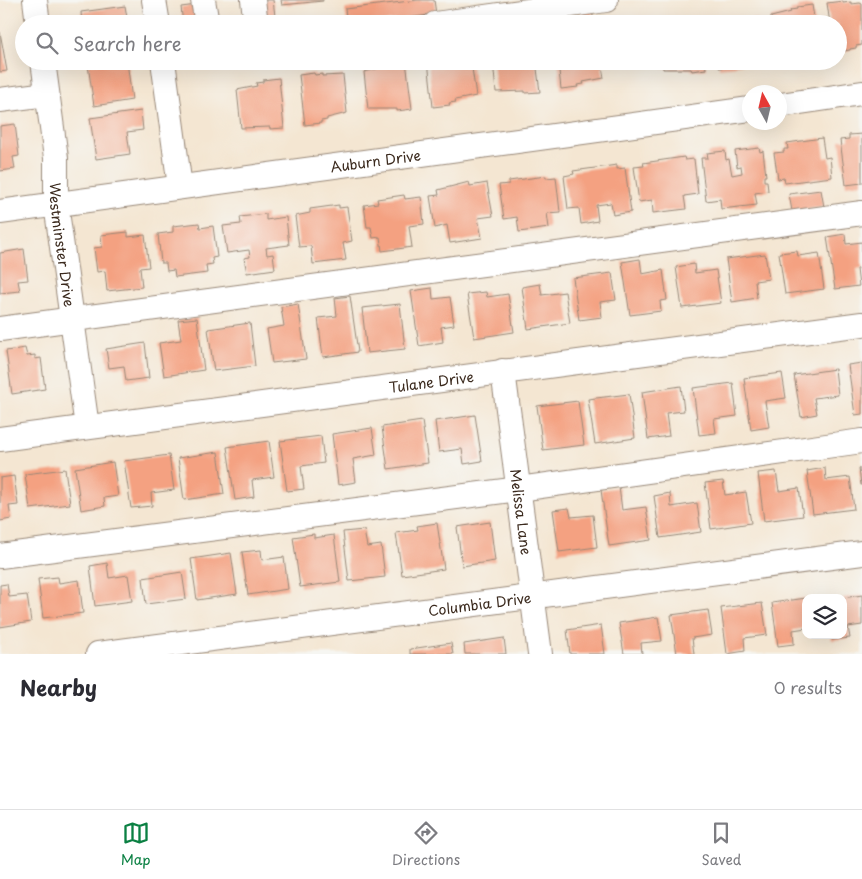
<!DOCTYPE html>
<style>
:root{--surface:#fff;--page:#f7f7f7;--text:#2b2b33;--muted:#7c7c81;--line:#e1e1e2;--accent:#0b8043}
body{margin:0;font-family:"Playpen Sans",sans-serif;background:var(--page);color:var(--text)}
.controls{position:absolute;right:15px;bottom:15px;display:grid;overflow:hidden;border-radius:10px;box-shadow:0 5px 20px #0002}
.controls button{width:45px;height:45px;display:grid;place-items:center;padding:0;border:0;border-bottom:1px solid var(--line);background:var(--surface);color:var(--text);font:25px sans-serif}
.compass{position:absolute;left:742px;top:85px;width:45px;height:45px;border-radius:50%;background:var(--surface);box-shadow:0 5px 20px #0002;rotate:352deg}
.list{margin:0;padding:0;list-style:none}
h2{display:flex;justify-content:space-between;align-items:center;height:65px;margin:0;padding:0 20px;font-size:21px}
h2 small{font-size:16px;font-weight:400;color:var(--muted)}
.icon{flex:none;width:28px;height:28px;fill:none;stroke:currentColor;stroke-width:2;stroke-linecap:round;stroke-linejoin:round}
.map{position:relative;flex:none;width:862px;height:654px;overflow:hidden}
.search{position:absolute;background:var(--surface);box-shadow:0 5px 20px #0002;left:15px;right:15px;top:15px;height:55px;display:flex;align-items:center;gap:12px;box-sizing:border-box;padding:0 18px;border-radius:28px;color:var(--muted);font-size:19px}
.sheet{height:155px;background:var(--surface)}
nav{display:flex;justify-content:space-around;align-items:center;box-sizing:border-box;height:70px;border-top:1px solid var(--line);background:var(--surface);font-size:14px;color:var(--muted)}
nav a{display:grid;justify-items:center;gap:2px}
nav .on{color:var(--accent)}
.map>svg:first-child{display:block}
.building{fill:#f4a181}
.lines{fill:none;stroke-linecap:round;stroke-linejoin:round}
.minor-casing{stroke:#988878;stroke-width:26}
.minor{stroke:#fff;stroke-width:24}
.labels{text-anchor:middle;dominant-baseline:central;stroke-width:5;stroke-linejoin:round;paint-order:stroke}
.street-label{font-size:14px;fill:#3b2a1e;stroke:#f6f6f2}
</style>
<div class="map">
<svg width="862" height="654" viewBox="0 0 862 654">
<rect width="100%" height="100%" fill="#f6f6f2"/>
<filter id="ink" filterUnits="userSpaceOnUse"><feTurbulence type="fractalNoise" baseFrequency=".02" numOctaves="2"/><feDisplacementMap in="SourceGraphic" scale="10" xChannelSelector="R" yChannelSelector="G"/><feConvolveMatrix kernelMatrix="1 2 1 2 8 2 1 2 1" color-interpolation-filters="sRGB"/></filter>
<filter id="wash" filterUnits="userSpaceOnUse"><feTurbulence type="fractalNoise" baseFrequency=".0096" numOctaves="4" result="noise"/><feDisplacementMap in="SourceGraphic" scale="20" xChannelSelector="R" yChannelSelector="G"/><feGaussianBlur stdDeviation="1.12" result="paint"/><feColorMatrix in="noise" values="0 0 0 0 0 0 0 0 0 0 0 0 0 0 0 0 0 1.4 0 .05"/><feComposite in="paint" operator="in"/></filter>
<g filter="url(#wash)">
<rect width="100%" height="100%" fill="#f4e6d2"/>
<g id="blocks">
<!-- building -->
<g class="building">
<path d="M259 0H273L276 24H262Z"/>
<path d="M281 0H323V1L282 5Z"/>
<path d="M418 0H434L436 14 365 24H347L345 9Z"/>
<path d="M843 1V3L851 2V4L860 3 862 4V45L856 46V48L850 49V50L838 52V24H830L827 3Z"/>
<path d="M197 5 199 24H183L181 7Z"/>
<path d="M812 5 815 24H771V17L791 12 790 10 797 9V7Z"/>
<path d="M125 6 128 24H82L81 12Z"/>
<path d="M592 12 595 24H555L554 17Z"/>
<path d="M729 17V18H736L737 20 757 19 758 24H714L713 18Z"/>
<path d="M701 20V24H685V22Z"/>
<path d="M0 32 7 71 0 72Z"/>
<path d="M115 61H127L132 100 94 106 88 65Z"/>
<path d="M285 61H315L316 62 285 67Z"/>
<path d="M406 61 412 109 397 111V109H368L364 72 384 67V65L390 64V62Z"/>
<path d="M428 61H471L476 96 455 100 456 102 449 103 450 105 433 107Z"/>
<path d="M493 61H536L540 92 525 93V91L496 92Z"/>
<path d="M558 61H601L604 78 583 82 584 84 577 85 578 87 561 89Z"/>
<path d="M662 61H705L706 69 692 71 691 69H663Z"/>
<path d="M719 61H741L742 64 736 65V66L719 68Z"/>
<path d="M314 73 315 75 322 74V76L343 75 347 113 327 118V120L321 121V123L305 125 299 75Z"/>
<path d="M279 78 284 128 270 129V127L241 128 237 90 257 86 256 83 263 82V80Z"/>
<path d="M141 111 143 130 127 132 130 154 96 159 90 118Z"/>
<path d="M15 124 19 156 13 157 15 169 0 171V126Z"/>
<path d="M862 134V183L846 185 840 140 849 139V135Z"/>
<path d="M822 138 825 158 830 157 832 177 785 183 784 178 778 179 774 153 784 152V149H788L787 143Z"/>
<path d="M759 148 760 152 763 151 766 176H764V181H767L768 191 755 193 757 205 721 209 720 199 706 201 701 158H708L707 153 725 151 726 160 729 159 732 175 742 173 741 166 737 167 735 151Z"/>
<path d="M684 157 685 160 694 159 698 194 684 196 686 209 653 213 652 200 639 202 634 167 644 166 643 163Z"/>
<path d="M617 165V169L625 168 631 212 613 215 611 203 596 205 598 221 581 224 579 208 568 209 564 176 574 174 573 171Z"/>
<path d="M546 176V178L556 177 560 212 547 213 549 228 519 232 517 217 504 219 499 185 509 184V181Z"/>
<path d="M469 182 470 186 487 183 493 216 478 218 482 238 450 243 447 225 435 228 430 196 439 195 438 190Z"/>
<path d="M821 190 824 207 792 211 789 194Z"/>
<path d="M404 195 405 199 421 197 424 224 409 226 412 247 382 251 380 237 373 238 371 227H367L364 205 378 203 377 199Z"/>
<path d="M339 205V208L347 207 352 241 343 243 346 260 313 264 311 246 299 247 295 216 310 213V209Z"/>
<path d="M266 214V220L286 217 289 245 266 248 267 255 273 254 275 269 247 273 244 258 250 257 249 250 227 253 223 226 241 224 240 217Z"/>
<path d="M199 223 200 228 213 226 217 257 212 258 213 264 206 265 207 273 175 277 174 270 167 271 166 263H161L158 234 173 232V226Z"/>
<path d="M128 232V237L145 235 149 267 140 268 142 287 107 291 105 271 97 272 94 248 102 247 101 235Z"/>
<path d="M845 234 846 244 862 242V268L857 269 859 286 835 289 827 237Z"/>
<path d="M24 249 28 280 18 281 20 291 0 293V253Z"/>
<path d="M797 251 798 256 819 253 824 289 785 294 779 253Z"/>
<path d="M765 254 769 279 755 281 757 298 732 302 726 259Z"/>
<path d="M640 259 642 274 663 270 667 300 660 301 661 311 630 315 622 262Z"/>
<path d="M694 264 695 273 716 270 721 303 682 308 676 267Z"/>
<path d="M612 273 616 300 600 302 602 317 579 320 573 278Z"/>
<path d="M540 284 542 295 565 292 570 323 528 329 522 287Z"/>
<path d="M432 288 433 299 450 297 454 325 441 327 443 342 419 346 411 291Z"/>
<path d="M486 292 487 297 508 294 514 332 474 338 467 294Z"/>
<path d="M350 296 358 352 323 357 318 318 337 316 335 298Z"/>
<path d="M298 304 306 359 272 363 267 329 284 326 281 307Z"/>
<path d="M400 304 405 349 367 353 362 308Z"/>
<path d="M197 318 204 370 164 376 159 343 181 340 178 320Z"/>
<path d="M250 323 255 366 214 371 208 329Z"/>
<path d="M145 343 149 378 126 381 124 366 109 368 106 349Z"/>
<path d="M25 348 27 356 35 355V359L41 358 45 389 12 394 6 351Z"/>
<path d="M862 363V414L855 415 848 365Z"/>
<path d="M835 369 838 395 814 398 817 414 801 417 794 375Z"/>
<path d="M782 373 786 398 765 401 769 427 751 430 744 378Z"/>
<path d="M733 383 737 416 714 419 716 433 699 435 693 388Z"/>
<path d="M681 386 684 411 666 413 669 436 648 439 642 392Z"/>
<path d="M629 394 635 438 595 444 588 399Z"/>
<path d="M578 401 584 445 543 450 537 406Z"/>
<path d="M475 415 482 461 464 464 462 449 439 452 435 421Z"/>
<path d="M422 421 428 463 388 469 382 427Z"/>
<path d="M372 428 376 455 353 459 356 482 338 485 332 434Z"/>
<path d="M321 436 324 463 301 466 304 489 287 491 280 441Z"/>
<path d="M269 441 274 477 252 480 254 497 235 500 227 447Z"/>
<path d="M218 452 224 494 184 500 178 458Z"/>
<path d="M169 455 174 490 151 493 152 506 131 508 124 461Z"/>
<path d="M113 462 118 496 104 498 105 506 81 510 75 468Z"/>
<path d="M825 468 826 480 850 477 854 509 813 514 807 471Z"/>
<path d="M862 468V485H861L859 469Z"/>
<path d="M65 469 70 504 30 509 25 474Z"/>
<path d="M776 471 779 491 799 488 803 516 764 521 758 473Z"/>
<path d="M14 476 18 505 9 506 11 519 0 521V478Z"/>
<path d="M723 481 725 495 746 492 751 523 711 529 705 483Z"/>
<path d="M619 487 622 510 646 507 651 540 609 546 601 490Z"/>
<path d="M670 493 671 507 697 503 701 532 660 538 654 496Z"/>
<path d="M569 508 571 517 593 515 597 547 559 552 553 510Z"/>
<path d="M490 522 495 561 462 566 457 527Z"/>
<path d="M437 523 444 569 402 575 396 533 418 530 417 526Z"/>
<path d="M364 530 367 547 381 545 385 577 349 581 343 532Z"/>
<path d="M314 534V538L334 535 340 582 300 587 293 537Z"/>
<path d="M261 550 262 560 284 557 288 589 248 595 242 552Z"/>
<path d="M231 553 237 594 197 600 191 559Z"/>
<path d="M107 563 109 578 128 575 132 601 95 606 90 566Z"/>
<path d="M182 572 186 599 146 604 143 578Z"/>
<path d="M58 577 59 583 79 580 83 613 43 618 38 579Z"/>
<path d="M7 584 9 597 27 595 31 622 0 627V585Z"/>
<path d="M862 595V625L848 627 850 638 832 640 831 635H843V598Z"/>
<path d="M806 598V628L793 630 794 644 778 646 772 603Z"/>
<path d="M762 603 767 635 744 638 745 651 727 654 721 608Z"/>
<path d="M708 610 712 635 692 638 694 654H677L671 615Z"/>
<path d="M658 617 662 641 641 643 642 654H624L619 623Z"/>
<path d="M601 625 605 654H570L567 630Z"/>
<path d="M504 638 506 654H465L464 644Z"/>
<path d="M451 643 453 654H410V649Z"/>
</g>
</g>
</g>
<g filter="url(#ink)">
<use href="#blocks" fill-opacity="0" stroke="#988878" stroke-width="1"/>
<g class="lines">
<defs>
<g id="minor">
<path d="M35 0 38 24"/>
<path d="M154 0 158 24"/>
<path d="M203 0 207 24"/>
<path d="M253 0 256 24"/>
<path d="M435 24 606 0"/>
<path id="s1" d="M43 61 56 158V204L87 427"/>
<path d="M163 61 180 187"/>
<path d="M0 100 47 94"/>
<path d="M780 105 862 93"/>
<path id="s2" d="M0 212 750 109"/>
<path d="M0 329 862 213"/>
<path id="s3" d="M503 371 540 654"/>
<path id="s4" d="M0 439 862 324"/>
<path d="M0 556 519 489 862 441"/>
<path id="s5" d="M98 654 862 553"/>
</g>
</defs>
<!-- minor casing -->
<use href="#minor" class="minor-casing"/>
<!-- minor -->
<use href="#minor" class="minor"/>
</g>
</g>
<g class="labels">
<!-- street labels -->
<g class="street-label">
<text stroke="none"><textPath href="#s2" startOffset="379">Auburn Drive</textPath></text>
<text stroke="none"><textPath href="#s1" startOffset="185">Westminster Drive</textPath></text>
<text stroke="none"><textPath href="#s4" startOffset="435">Tulane Drive</textPath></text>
<text stroke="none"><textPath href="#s3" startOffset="142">Melissa Lane</textPath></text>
<text stroke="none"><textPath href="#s5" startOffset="385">Columbia Drive</textPath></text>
</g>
</g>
</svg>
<div class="controls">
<button><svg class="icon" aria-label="layers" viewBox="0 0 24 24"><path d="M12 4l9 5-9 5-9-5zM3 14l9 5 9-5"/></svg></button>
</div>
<svg class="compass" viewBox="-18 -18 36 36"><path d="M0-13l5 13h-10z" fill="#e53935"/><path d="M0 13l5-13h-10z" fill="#7c7c81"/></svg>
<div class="search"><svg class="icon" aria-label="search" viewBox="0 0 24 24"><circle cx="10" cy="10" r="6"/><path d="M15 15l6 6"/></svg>Search here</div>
</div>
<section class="sheet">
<h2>Nearby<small>0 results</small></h2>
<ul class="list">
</ul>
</section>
<nav>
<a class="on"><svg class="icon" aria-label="map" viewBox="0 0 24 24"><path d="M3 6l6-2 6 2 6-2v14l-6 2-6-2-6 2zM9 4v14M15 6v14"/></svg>Map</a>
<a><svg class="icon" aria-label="directions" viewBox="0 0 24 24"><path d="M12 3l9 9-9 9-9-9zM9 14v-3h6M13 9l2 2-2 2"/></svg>Directions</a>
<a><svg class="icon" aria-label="saved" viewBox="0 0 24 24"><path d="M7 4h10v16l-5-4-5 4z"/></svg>Saved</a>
</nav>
